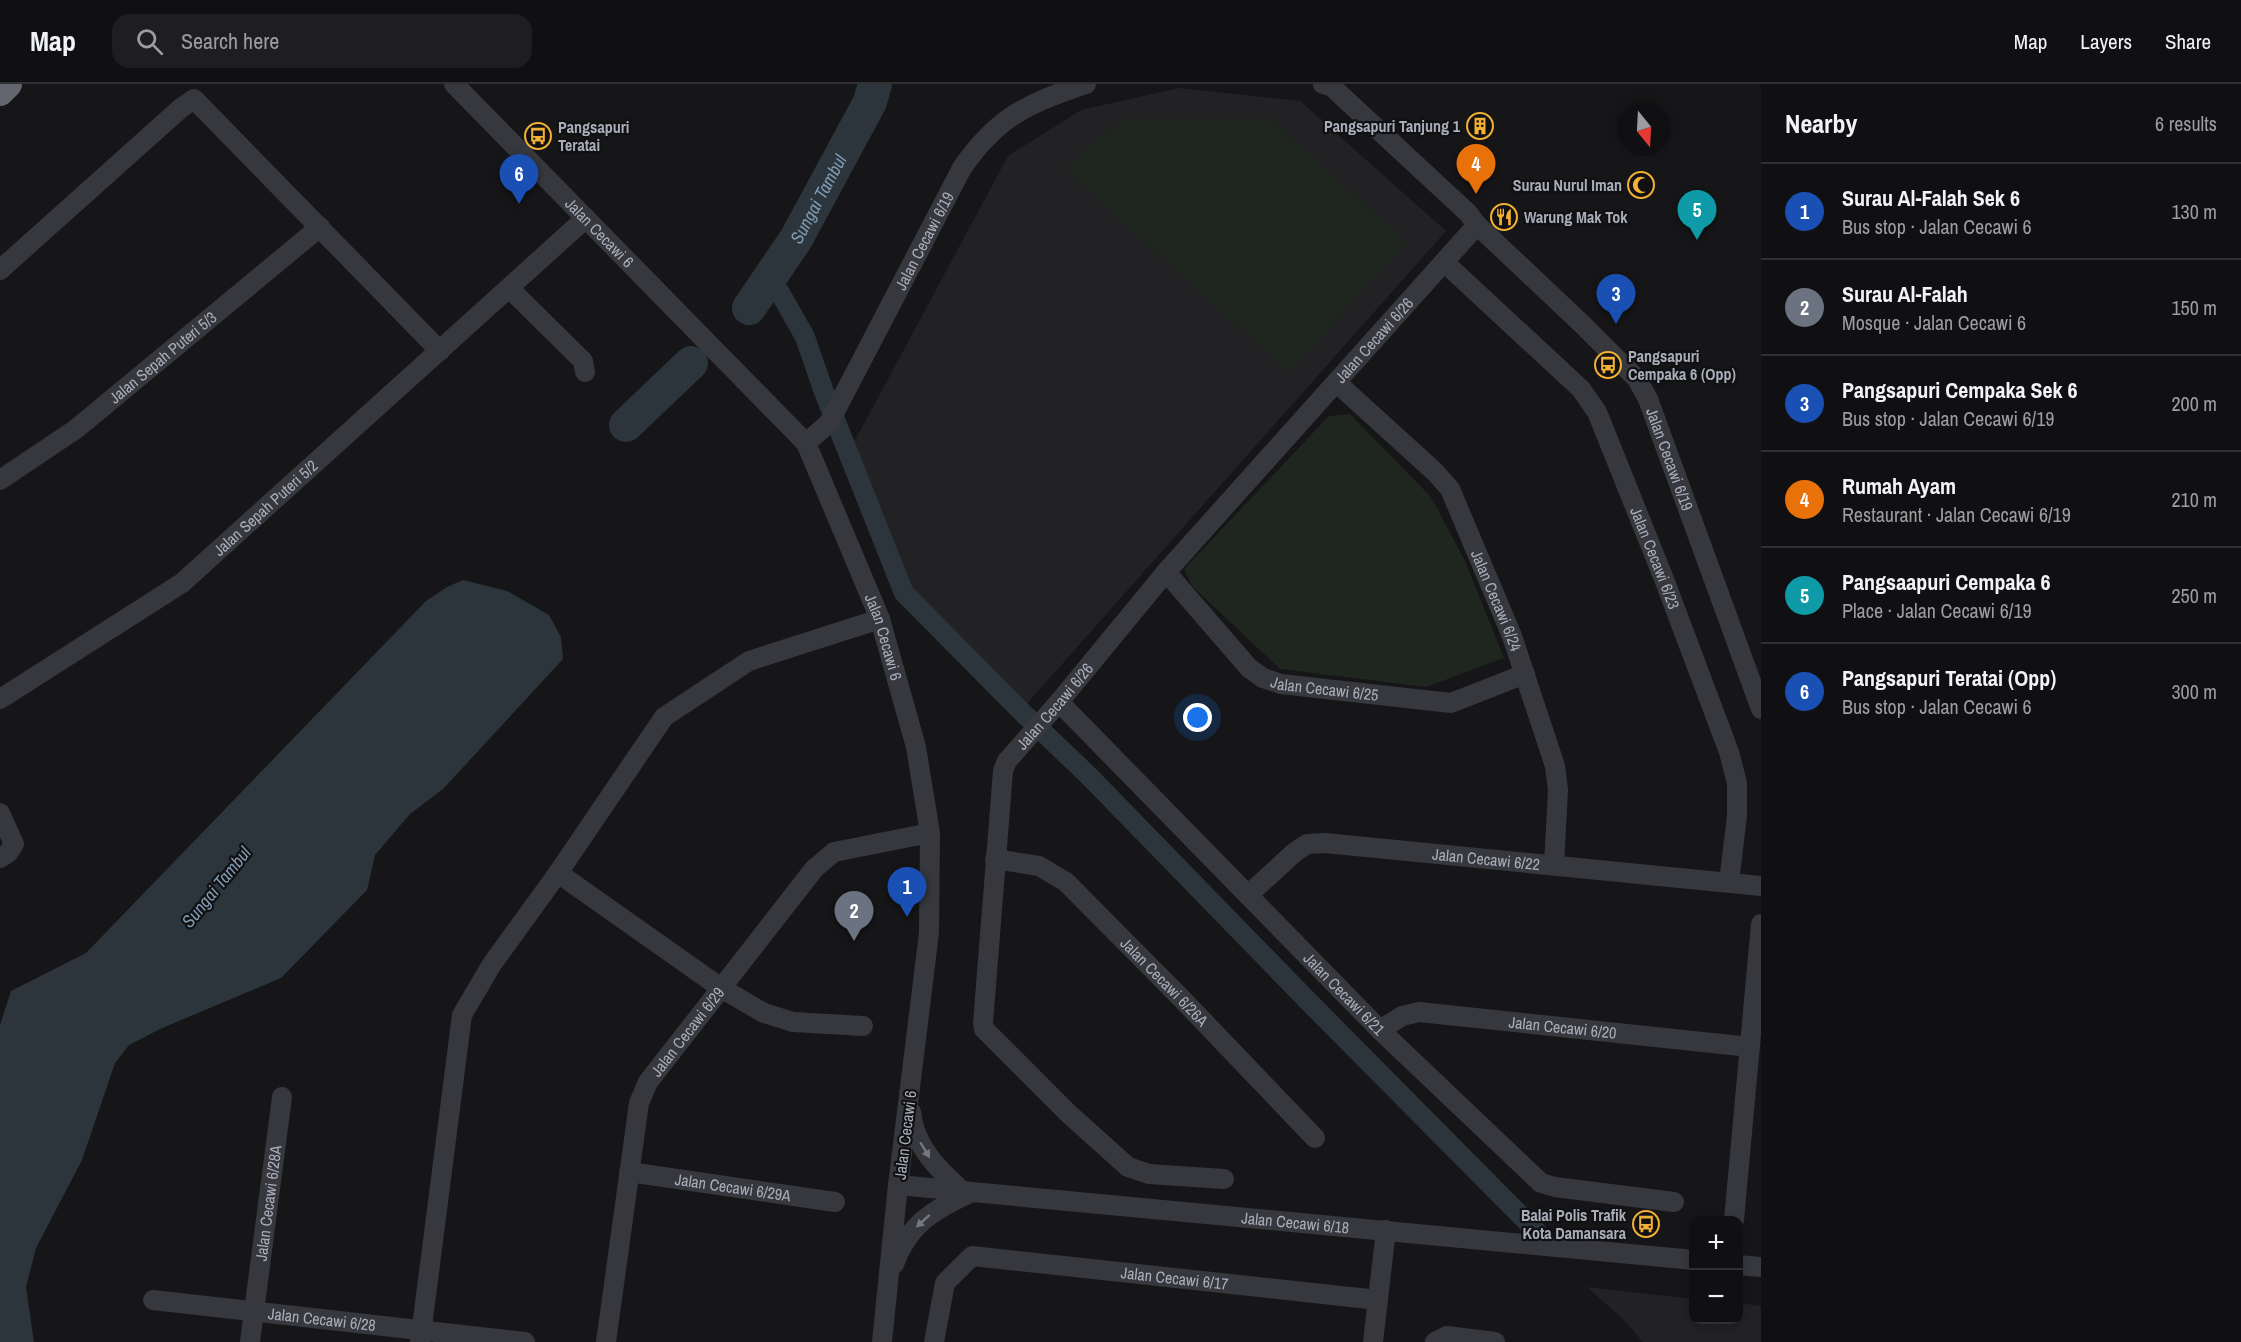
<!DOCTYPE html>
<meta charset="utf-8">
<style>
:root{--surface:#101012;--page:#1e1e20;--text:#f1f3f6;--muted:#9c9d9f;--line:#303032;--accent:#f2b134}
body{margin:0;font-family:"Archivo Narrow",sans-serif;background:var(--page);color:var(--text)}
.controls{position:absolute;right:18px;bottom:18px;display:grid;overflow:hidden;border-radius:12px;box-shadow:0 3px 9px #0003}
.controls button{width:54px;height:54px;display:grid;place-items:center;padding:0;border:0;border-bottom:2px solid var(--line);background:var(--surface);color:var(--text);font:30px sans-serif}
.compass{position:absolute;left:1617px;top:18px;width:54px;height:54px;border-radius:50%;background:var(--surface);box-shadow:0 3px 9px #0003;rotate:162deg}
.you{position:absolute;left:1198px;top:634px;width:21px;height:21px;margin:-15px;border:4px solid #fff;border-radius:50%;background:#1a73e8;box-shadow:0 0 0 9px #1a73e833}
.badge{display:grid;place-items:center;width:39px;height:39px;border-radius:50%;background:var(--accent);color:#fff;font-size:20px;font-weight:700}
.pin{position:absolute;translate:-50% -50px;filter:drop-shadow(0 2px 3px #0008)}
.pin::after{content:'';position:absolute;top:32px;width:21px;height:18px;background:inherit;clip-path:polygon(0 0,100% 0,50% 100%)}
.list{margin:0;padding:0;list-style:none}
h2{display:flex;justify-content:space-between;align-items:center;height:78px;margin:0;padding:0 24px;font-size:26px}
h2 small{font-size:20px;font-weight:400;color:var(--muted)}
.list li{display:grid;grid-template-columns:39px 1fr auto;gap:18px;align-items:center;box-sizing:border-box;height:96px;padding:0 24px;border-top:2px solid var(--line)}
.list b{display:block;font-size:22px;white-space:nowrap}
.list p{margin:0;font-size:20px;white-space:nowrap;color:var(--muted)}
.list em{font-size:20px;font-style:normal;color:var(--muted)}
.icon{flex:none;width:33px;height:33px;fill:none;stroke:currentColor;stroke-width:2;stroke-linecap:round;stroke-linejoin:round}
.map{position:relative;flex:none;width:1761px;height:1258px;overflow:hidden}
header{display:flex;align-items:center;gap:36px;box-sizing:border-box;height:84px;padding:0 30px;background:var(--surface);border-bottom:2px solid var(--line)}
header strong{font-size:28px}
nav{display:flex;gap:33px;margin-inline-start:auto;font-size:21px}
.search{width:420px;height:54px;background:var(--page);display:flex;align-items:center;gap:15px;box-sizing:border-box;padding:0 21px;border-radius:18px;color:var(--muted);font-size:22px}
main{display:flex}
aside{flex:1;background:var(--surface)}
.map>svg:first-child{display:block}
.built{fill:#222225}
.green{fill:#1e261f}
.water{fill:#2c353c}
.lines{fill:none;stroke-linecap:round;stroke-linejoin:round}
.canal{stroke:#2c353c;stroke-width:20}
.river{stroke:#2c353c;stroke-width:34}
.minor{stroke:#37383d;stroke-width:20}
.highway{stroke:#63666e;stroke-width:28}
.oneway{fill:#757881}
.labels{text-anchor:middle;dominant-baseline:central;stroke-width:4.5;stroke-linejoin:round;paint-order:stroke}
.poi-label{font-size:16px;font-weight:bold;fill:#a8adb8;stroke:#111113;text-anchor:end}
.street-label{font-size:16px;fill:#a8adb8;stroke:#111113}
.water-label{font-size:18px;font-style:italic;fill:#7f9bb3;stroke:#111113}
</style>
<header>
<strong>Map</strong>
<div class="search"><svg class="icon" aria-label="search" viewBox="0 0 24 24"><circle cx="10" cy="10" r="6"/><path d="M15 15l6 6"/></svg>Search here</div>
<nav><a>Map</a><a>Layers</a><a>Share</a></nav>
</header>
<main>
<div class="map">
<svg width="1761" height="1258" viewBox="0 0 1761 1258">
<rect width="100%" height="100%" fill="#161618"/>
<!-- built -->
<g class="built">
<path d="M1179 4 1300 17 1446 147 1024 623 913 507 853 360 1008 72 1081 26Z"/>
<path d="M1587 1203 1693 1215 1694 1236H1738L1739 1219 1761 1222V1258H1643L1623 1235Z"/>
</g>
<!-- green -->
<g class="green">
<path d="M1122 35H1270L1407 158 1289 289 1063 84Z"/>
<path d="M1350 330 1431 413 1465 477 1504 574 1426 603 1280 585 1192 502 1184 485 1329 332Z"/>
</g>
<!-- water -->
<path class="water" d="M463 496 507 507 549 531 561 553 563 575 443 705 410 730 375 771 367 806 281 894 160 945 129 961 115 979 82 1076 36 1164 26 1203 34 1258H0V941L11 907 86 869 426 517 447 503Z"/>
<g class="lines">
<!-- canal -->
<path class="canal" d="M771 193 805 253 824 308 904 509 1026 632 1088 691 1310 919 1538 1149"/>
<!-- river -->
<g class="river">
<path id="s1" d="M749 224 796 155 870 18 875 0"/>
<path d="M626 341 691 279"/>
</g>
<!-- minor -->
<g class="minor">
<path id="s2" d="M454 0 806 359 880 535 916 663 930 749 929 849 898 1101 882 1258"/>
<path id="s3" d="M1323 0 1331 2 1468 129 1477 141 1583 241 1637 295 1648 315 1761 625"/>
<path id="s4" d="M1444 178 1581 305 1597 328 1664 495 1729 668 1737 699V732L1729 798"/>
<path d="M0 186 181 24 194 15 440 267"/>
<path d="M509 204 583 277 585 288"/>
<path id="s5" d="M1337 299 1435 388 1450 405 1512 552 1555 682 1558 706 1554 781"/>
<path id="s6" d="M806 359 829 339 962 84C997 33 1028 19 1086 0"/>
<path id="s7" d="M0 396 76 345 320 143"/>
<path id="s8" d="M1166 488 1249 584 1263 594 1281 600 1451 619 1525 590"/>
<path id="s9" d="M0 615 182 499 586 134"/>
<path id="s10" d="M1059 618 1380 946 1541 1099 1555 1103 1674 1118"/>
<path d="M0 729 14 760 8 769 0 774"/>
<path id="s11" d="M995 775 1039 782 1066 798 1182 915 1315 1054"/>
<path d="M558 789 721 904 764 929 793 938 863 942"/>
<path id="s12" d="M1248 811 1295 768 1307 760 1325 759 1761 802"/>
<path id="s13" d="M1380 946 1402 932 1419 928 1750 963"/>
<path d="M911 1028C914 1062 938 1085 962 1107"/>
<path id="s14" d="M629 1088 835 1118"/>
<path id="s15" d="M1224 1095 1149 1090 1128 1083 1069 1030 984 945 983 939 1003 687 1007 677 1059 618 1166 488 1477 141"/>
<path id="s16" d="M898 1101 1694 1176"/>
<path d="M1734 1136 1761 840"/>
<path d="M894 1180C908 1141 934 1125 970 1109"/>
<path d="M1738 1181 1761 1183"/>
<path id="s17" d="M153 1216 525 1258"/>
<path id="s18" d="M250 1258 282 1013"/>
<path d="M420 1258 462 931 492 880 558 789 664 633 749 577 880 535"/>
<path id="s19" d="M606 1258 639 1019 648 998 814 785 834 768 930 749"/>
<path id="s20" d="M934 1258 945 1199 972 1172 1378 1216"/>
<path d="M1373 1258 1386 1146"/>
<path d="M1435 1258 1447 1252 1495 1258"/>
</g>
<!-- highway -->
<path class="highway" d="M0 8 8 0"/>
</g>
<!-- one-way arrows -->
<defs><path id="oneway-solid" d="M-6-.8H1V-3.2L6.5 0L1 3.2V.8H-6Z" transform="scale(1.5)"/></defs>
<g class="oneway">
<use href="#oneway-solid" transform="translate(925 1066) rotate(59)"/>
<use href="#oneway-solid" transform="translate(923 1137) rotate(138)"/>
</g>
<!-- icons -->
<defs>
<symbol id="building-ring" viewBox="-11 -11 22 22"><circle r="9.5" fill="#111113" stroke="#f2b134" stroke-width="1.5"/><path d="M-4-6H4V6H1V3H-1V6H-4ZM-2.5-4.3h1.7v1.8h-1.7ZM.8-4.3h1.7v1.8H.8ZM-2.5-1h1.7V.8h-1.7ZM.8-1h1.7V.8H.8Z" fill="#f2b134"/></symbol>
<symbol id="bus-ring" viewBox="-11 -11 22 22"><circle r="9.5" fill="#111113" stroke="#f2b134" stroke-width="1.5"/><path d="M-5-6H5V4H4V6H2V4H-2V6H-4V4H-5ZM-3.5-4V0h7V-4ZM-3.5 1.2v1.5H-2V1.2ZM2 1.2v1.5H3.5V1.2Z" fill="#f2b134"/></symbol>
<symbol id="mosque-ring" viewBox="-11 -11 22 22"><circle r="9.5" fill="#111113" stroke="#f2b134" stroke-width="1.5"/><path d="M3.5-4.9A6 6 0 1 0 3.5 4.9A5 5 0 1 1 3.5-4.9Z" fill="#f2b134"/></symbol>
<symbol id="restaurant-ring" viewBox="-11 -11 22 22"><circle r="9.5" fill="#111113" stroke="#f2b134" stroke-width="1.5"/><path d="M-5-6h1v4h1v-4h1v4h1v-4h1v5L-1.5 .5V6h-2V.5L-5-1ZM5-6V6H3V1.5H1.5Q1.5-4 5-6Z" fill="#f2b134"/></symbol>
</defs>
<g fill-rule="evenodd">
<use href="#building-ring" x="1465" y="27" width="30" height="30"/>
<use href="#bus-ring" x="523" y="37" width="30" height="30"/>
<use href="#mosque-ring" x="1626" y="86" width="30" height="30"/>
<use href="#restaurant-ring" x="1489" y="118" width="30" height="30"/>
<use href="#bus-ring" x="1593" y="266" width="30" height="30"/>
<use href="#bus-ring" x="1631" y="1125" width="30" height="30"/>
</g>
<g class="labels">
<!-- poi labels -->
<g class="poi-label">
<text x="1460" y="42">Pangsapuri Tanjung 1</text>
<text x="558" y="43" text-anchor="start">Pangsapuri<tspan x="558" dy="18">Teratai</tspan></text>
<text x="1622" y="101">Surau Nurul Iman</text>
<text x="1524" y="133" text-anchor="start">Warung Mak Tok</text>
<text x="1628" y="272" text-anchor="start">Pangsapuri<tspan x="1628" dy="18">Cempaka 6 (Opp)</tspan></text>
<text x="1626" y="1131">Balai Polis Trafik<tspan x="1626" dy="18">Kota Damansara</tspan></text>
</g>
<!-- street labels -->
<g class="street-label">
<text stroke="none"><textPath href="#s2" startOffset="208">Jalan Cecawi 6</textPath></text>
<text stroke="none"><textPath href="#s6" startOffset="236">Jalan Cecawi 6/19</textPath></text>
<text stroke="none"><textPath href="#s15" startOffset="1125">Jalan Cecawi 6/26</textPath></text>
<text stroke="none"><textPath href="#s7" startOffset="204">Jalan Sepah Puteri 5/3</textPath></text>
<text stroke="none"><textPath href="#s3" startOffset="519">Jalan Cecawi 6/19</textPath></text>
<text stroke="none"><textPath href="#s9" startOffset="328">Jalan Sepah Puteri 5/2</textPath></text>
<text stroke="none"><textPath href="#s4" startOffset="372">Jalan Cecawi 6/23</textPath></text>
<text stroke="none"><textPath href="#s5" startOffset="276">Jalan Cecawi 6/24</textPath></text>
<text stroke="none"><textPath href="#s2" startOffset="712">Jalan Cecawi 6</textPath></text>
<text stroke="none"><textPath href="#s8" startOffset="207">Jalan Cecawi 6/25</textPath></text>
<text stroke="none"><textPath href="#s15" startOffset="639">Jalan Cecawi 6/26</textPath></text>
<text stroke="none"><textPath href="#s12" startOffset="258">Jalan Cecawi 6/22</textPath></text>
<text stroke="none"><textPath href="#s11" startOffset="216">Jalan Cecawi 6/26A</textPath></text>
<text stroke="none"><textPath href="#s10" startOffset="408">Jalan Cecawi 6/21</textPath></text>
<text stroke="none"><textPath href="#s13" startOffset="188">Jalan Cecawi 6/20</textPath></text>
<text stroke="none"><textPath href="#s19" startOffset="328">Jalan Cecawi 6/29</textPath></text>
<text transform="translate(905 1051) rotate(-83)">Jalan Cecawi 6</text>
<text stroke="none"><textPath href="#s14" startOffset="105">Jalan Cecawi 6/29A</textPath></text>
<text stroke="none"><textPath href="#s18" startOffset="140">Jalan Cecawi 6/28A</textPath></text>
<text stroke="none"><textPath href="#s16" startOffset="399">Jalan Cecawi 6/18</textPath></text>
<text stroke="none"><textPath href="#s20" startOffset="302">Jalan Cecawi 6/17</textPath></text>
<text stroke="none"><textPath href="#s17" startOffset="170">Jalan Cecawi 6/28</textPath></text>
</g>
<!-- water labels -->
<g class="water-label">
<text stroke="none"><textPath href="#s1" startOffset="129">Sungai Tambul</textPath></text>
<text transform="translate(216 803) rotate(-51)">Sungai Tambul</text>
</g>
</g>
</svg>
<div class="controls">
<button>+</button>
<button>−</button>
</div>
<svg class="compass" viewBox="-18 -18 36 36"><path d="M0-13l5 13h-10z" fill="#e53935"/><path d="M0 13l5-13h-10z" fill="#9c9d9f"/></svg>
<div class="you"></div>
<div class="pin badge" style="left:907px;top:833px;background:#1a4fb4">1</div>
<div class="pin badge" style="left:854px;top:857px;background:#6b7280">2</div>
<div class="pin badge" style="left:1616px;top:240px;background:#1a4fb4">3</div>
<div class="pin badge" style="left:1476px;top:110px;background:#e8710a">4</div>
<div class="pin badge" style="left:1697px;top:156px;background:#0f9aa8">5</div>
<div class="pin badge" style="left:519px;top:120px;background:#1a4fb4">6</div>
</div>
<aside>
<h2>Nearby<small>6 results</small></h2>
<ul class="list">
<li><span class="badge" style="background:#1a4fb4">1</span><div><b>Surau Al-Falah Sek 6</b><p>Bus stop · Jalan Cecawi 6</p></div><em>130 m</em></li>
<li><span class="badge" style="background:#6b7280">2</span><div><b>Surau Al-Falah</b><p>Mosque · Jalan Cecawi 6</p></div><em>150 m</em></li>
<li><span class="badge" style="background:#1a4fb4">3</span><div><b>Pangsapuri Cempaka Sek 6</b><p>Bus stop · Jalan Cecawi 6/19</p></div><em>200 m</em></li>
<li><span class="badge" style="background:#e8710a">4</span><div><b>Rumah Ayam</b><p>Restaurant · Jalan Cecawi 6/19</p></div><em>210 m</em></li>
<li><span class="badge" style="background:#0f9aa8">5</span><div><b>Pangsaapuri Cempaka 6</b><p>Place · Jalan Cecawi 6/19</p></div><em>250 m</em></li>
<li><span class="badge" style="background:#1a4fb4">6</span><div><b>Pangsapuri Teratai (Opp)</b><p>Bus stop · Jalan Cecawi 6</p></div><em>300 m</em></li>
</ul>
</aside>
</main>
